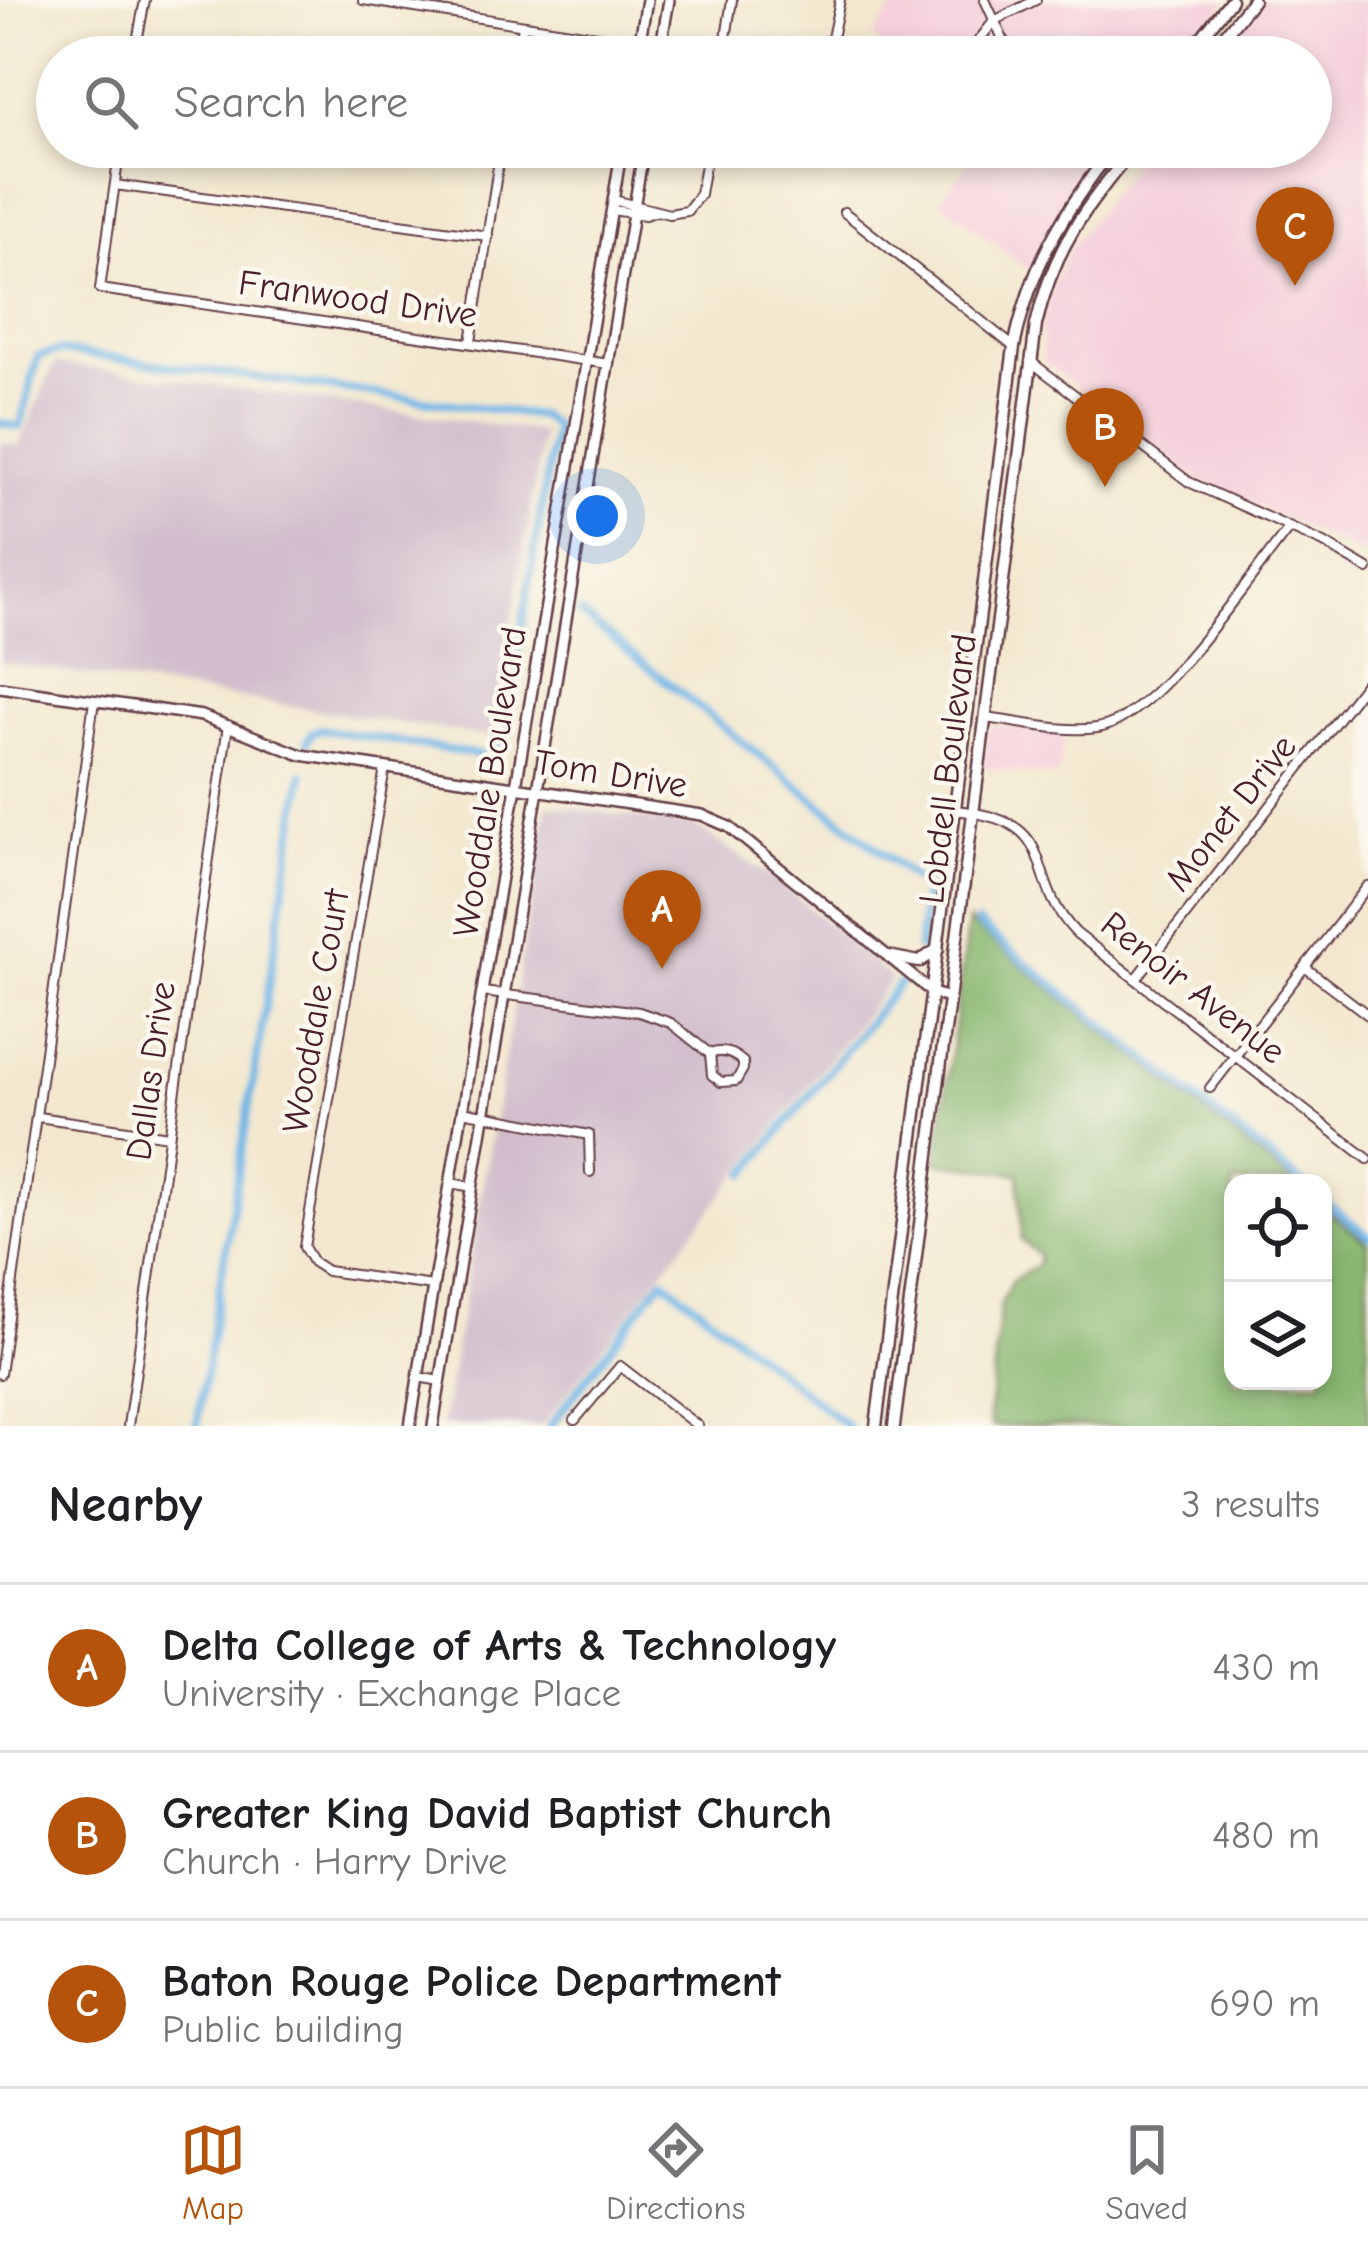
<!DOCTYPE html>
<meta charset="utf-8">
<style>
:root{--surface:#fff;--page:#f2f2f2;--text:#202124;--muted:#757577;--line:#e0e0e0;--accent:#b45309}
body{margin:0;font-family:"Comic Neue",sans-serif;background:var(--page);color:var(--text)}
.controls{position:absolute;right:36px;bottom:36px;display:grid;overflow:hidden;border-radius:24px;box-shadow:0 6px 18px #0003}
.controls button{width:108px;height:108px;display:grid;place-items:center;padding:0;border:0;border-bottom:3px solid var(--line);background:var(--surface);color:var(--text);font:60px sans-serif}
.you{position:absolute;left:597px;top:516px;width:42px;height:42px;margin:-30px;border:9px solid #fff;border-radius:50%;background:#1a73e8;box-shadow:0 0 0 18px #1a73e833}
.badge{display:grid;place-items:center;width:78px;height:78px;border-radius:50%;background:var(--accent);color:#fff;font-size:39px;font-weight:700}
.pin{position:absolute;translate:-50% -99px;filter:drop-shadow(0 3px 6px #0008)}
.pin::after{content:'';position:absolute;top:63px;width:42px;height:36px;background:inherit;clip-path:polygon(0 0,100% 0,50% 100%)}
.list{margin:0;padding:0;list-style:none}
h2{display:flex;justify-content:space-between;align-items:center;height:156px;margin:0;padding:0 48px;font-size:51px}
h2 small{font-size:39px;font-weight:400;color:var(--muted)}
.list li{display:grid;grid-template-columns:78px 1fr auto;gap:36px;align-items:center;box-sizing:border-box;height:168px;padding:0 48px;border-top:3px solid var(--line)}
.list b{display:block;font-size:45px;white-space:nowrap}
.list p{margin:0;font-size:39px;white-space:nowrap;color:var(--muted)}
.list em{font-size:39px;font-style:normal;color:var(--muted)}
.icon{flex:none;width:66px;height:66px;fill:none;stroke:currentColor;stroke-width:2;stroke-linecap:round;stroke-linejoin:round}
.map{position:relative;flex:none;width:1368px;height:1426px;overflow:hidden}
.search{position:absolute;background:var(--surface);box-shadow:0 6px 18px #0003;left:36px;right:36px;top:36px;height:132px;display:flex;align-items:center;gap:30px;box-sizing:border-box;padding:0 42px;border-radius:66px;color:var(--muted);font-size:45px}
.sheet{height:660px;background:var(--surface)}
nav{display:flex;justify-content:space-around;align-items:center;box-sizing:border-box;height:168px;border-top:3px solid var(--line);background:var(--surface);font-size:33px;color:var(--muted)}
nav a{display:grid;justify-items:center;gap:6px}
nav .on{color:var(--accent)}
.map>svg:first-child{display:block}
.built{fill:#f5cfdb}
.industrial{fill:#d1bdcc}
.forest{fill:#89b871;stroke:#6a6c4e;stroke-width:3}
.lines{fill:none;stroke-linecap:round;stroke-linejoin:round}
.canal{stroke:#71b6e7;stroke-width:8}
.minor-casing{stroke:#633d44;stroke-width:12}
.tertiary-casing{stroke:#633d44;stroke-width:14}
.secondary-casing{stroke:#633d44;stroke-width:15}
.minor{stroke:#fff;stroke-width:8}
.tertiary{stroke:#fff;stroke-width:9}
.secondary{stroke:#fff;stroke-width:10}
.labels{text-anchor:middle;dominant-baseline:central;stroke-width:9;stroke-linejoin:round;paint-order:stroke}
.street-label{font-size:36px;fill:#4a1f2b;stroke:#fbf7ec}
</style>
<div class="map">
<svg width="1368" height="1426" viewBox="0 0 1368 1426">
<rect width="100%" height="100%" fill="#fbf7ec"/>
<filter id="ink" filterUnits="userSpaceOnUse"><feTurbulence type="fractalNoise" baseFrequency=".00833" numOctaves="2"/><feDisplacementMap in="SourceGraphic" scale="24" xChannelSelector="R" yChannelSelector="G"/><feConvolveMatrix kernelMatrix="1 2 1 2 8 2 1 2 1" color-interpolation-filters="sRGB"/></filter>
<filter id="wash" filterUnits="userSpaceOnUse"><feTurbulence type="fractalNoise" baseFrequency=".004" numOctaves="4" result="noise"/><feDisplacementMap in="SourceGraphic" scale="48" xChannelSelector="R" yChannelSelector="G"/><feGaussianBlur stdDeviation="2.7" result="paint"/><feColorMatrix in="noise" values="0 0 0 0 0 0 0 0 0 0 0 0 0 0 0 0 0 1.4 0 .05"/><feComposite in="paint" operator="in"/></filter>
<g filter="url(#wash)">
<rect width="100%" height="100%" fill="#f3e8cf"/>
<!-- built -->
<g class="built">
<path d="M900 0H1227L1181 57H897L872 37Z"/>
<path d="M1261 0H1368V556L1199 480 1043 361V321L1054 284 1071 246 1146 147H1311V57H1217Z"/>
<path d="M981 147H1110L1062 209 1030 271 940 201Z"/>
<path d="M996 725 1065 733 1058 777 983 767 988 729Z"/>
</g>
<!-- industrial -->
<g class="industrial">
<path d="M55 363 543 432 493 737 0 662V443L19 446Z"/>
<path d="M548 805 694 825 780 883 892 979 541 1426H442Z"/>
</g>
<!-- forest -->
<path class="forest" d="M968 922 1293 1183H1233V1381H1323V1207L1368 1243V1426H991L989 1414 1001 1304 1012 1281 1037 1266 1039 1255 1022 1241 1019 1174 937 1162Z"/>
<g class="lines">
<!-- canal -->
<g class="canal">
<path d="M0 423 20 427 38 356 61 351 540 416 555 426 504 738 497 752 486 756 320 729 311 733 307 742"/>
<path d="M580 613 925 887 919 948"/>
<path d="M977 924 1302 1183"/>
<path d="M746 1174 900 983"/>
<path d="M1323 1200 1368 1236"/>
<path d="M197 1426 303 774"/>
<path d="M550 1426 663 1279 847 1426"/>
</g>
</g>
</g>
<g filter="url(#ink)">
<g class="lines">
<defs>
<g id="minor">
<path d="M363 0 661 46"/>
<path d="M985 0 1011 57"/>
<path d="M134 57 145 0"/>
<path d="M517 57 523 26"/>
<path d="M723 57 732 0"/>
<path d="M828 57 840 0"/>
<path d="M966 57 994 21 1036 0"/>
<path d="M120 147 100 289 609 364"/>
<path d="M1093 147 1106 157"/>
<path d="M115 185 488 236"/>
<path d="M613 200 669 214 687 211 700 194 708 147"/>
<path d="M612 210 645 215 655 212"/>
<path d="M844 212 1014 347"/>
<path d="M471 342 501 147"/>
<path d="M1030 361 1189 482 1324 543 1368 569"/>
<path d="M985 718C1021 722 1062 733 1097 728 1155 721 1251 575 1289 528"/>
<path d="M385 768 304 1247 313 1262 327 1271 433 1286"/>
<path d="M955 810C1067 822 1019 873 1076 933L1368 1159"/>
<path d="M1306 968 1368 1015"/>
<path d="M1137 978 1368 680"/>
<path d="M483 992 639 1012 671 1023 710 1054C722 1049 733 1053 743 1062V1069L736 1081 721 1082 712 1075 710 1054"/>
<path d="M1210 1088 1368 886"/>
<path d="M462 1111 589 1135 590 1172"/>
<path d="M38 1117 169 1136"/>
<path d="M450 1183 473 1187"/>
<path d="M0 1374 94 701"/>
<path d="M418 1377 441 1381"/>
<path d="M575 1420 620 1366 698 1426"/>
<path d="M128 1426 228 725"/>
</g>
<g id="tertiary">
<path d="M637 57 647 0"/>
<path d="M659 57 669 0"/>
<path d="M0 687 202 716 301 755 702 815 729 827 933 993 948 998"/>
<path d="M410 1426 622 147"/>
<path d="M433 1426 644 147"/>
</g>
<g id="secondary">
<path d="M1186 57 1231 0"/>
<path d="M1207 57 1253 0"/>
<path d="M1106 157 1119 167 1117 160 1125 147"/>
<path d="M888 956 919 962 938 949"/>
<path d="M876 1426 1014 347C1031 265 1063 212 1114 147"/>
<path d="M894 1426 1036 325C1053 249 1086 206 1135 147"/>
</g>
</defs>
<!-- minor casing -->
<use href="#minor" class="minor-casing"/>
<!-- tertiary casing -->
<use href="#tertiary" class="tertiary-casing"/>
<!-- secondary casing -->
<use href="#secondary" class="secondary-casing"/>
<!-- minor -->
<use href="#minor" class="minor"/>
<!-- tertiary -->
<use href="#tertiary" class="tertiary"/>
<!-- secondary -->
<use href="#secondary" class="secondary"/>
</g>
</g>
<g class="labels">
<!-- street labels -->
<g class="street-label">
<text transform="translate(358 299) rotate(8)">Franwood Drive</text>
<text transform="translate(948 769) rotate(-83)">Lobdell Boulevard</text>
<text transform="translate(611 774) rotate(9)">Tom Drive</text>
<text transform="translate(490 782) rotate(-81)">Wooddale Boulevard</text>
<text transform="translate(1231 813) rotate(-52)">Monet Drive</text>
<text transform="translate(1193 988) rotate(38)">Renoir Avenue</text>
<text transform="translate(316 1011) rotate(-80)">Wooddale Court</text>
<text transform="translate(151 1071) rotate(-82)">Dallas Drive</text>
</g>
</g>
</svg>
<div class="controls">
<button><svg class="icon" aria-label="locate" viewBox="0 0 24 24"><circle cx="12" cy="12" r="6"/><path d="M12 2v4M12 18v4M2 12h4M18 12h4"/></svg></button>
<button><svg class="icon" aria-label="layers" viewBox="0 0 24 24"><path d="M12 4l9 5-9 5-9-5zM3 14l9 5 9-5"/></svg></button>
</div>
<div class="you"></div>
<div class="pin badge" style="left:662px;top:969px">A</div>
<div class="pin badge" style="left:1105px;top:487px">B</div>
<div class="pin badge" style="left:1295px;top:286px">C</div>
<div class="search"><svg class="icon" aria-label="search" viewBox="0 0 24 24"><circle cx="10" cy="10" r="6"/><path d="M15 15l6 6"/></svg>Search here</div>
</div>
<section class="sheet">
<h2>Nearby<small>3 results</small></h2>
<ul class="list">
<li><span class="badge">A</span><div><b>Delta College of Arts &amp; Technology</b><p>University · Exchange Place</p></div><em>430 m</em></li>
<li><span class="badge">B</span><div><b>Greater King David Baptist Church</b><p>Church · Harry Drive</p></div><em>480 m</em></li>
<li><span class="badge">C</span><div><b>Baton Rouge Police Department</b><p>Public building</p></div><em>690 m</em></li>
</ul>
</section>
<nav>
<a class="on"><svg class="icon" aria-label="map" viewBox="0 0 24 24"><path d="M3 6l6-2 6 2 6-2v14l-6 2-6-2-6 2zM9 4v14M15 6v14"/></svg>Map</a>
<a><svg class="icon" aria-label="directions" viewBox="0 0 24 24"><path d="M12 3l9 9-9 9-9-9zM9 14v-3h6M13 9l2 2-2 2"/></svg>Directions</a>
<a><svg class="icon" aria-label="saved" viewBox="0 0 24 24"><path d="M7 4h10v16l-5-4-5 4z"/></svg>Saved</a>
</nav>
